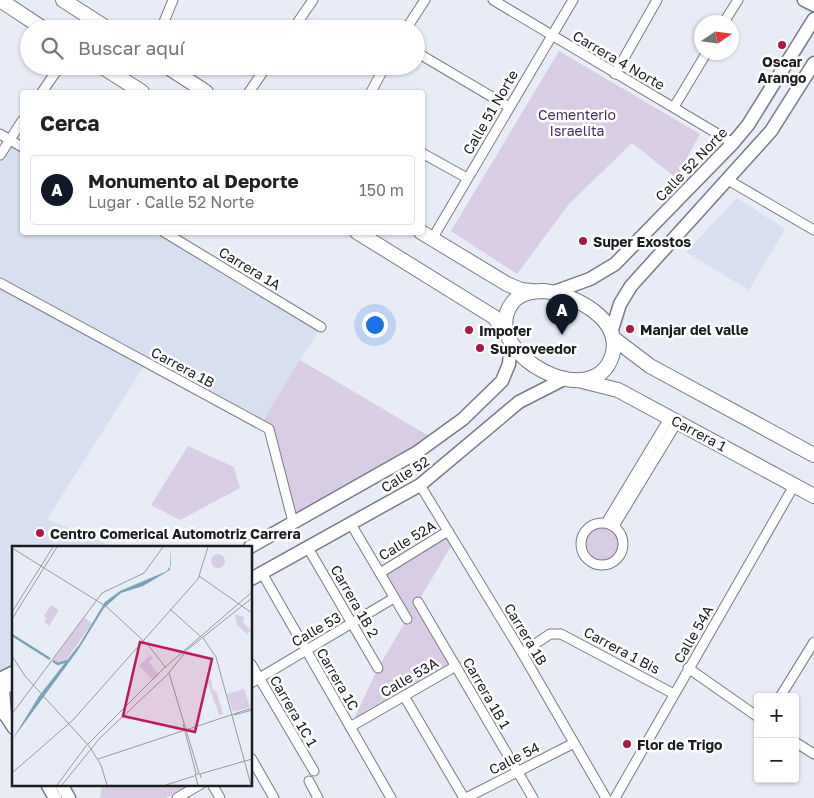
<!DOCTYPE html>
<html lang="es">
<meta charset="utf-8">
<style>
:root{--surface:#fff;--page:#f2f2f2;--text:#202124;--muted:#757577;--line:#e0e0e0;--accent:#111827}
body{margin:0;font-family:"Golos Text",sans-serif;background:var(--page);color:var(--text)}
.controls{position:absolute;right:15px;bottom:15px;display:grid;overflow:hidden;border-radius:5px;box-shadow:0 1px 4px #0004}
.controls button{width:45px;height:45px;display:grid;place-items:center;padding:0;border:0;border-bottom:1px solid var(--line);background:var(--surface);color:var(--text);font:25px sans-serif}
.compass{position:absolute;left:694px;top:15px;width:45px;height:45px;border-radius:50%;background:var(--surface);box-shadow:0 1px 4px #0004;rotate:77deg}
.you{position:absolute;left:374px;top:324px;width:18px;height:18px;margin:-12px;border:4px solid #fff;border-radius:50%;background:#1a73e8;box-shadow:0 0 0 8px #1a73e833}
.badge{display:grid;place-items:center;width:32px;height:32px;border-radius:50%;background:var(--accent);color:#fff;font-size:16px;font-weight:700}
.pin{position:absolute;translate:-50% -41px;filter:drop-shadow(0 1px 2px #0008)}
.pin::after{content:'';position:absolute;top:26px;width:18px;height:15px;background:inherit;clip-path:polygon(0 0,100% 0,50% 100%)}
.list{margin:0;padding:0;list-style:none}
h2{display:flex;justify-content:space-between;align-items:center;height:65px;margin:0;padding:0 20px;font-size:21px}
h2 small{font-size:16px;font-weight:400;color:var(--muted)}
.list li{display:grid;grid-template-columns:32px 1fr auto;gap:15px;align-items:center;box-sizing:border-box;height:70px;margin:0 10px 10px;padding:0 10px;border:1px solid var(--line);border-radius:5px}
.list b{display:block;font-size:19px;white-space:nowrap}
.list p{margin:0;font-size:16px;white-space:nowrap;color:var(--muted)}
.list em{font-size:16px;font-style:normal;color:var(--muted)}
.icon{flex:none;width:28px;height:28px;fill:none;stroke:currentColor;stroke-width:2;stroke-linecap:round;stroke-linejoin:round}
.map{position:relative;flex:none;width:814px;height:798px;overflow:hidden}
.search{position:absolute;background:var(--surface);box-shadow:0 1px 4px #0004;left:20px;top:20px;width:405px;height:55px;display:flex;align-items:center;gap:12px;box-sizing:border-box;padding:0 18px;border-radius:28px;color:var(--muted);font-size:19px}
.panel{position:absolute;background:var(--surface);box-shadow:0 1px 4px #0004;left:20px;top:90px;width:405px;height:145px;border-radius:5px}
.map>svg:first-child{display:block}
.built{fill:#d7dff0}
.green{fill:#d9cde6}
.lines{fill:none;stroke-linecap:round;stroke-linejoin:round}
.street-casing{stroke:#777b84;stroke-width:11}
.secondary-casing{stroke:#777b84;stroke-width:15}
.primary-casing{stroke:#777b84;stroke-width:16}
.street{stroke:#fff;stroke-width:9}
.secondary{stroke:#fff;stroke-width:12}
.primary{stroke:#fff;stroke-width:14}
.poi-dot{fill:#ab1746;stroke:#fff;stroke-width:2}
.labels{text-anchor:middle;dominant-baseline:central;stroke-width:5;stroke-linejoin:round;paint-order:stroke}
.street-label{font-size:14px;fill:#1b1d20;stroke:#fff}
.poi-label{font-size:14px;font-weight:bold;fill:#1b1d20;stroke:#fff;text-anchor:start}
.park-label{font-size:14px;fill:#482e5e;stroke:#fff}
.inset-river{fill:none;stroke:#77a4b6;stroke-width:2.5}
.inset-road{fill:none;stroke:#9699a0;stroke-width:1}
.view{fill:#c2185b;fill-opacity:0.15;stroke:#c2185b;stroke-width:2.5}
.inset-edge{fill:none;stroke:#1b1d20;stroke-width:2.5}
</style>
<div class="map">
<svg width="814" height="798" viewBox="0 0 814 798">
<rect width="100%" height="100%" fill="#e8ecf6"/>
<!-- built -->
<g class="built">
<path d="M10 140 22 147V232L164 233 321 327 261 424 146 363 47 519 114 547H14V672L0 679V155Z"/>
<path d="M737 198 785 229 749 290 686 252Z"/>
</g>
<!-- green -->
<g class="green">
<path d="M559 51 700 134 676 178 632 143 569 204 517 274 451 231Z"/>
<path d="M300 360 429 436 433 442 293 522 269 429 261 424Z"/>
<path d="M670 417 678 421 614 526 623 540 619 556 605 565 590 561 581 548C579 532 590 522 606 523Z"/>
<path d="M188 446 234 467 240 488 180 520 151 505Z"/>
<path d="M448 531 454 541 418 602 456 666 350 727 378 668 407 619 380 573Z"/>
<path d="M102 784H189L166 798H100Z"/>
</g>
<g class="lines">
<defs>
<g id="street">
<path d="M493 0 733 143"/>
<path d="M724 22 738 0"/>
<path d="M161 29 173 0"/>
<path d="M293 29 313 0"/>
<path d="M406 29 425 0"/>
<path d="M416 52 509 107"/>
<path d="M615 74 657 0"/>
<path d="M42 92 60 66"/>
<path d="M249 92 267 66"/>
<path d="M371 92 385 66"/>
<path d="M674 107 707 52"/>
<path d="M0 134 22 147"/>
<path d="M422 153 467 178"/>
<path d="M0 155 22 121"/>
<path d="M728 180 814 230"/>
<path d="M164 232 321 327"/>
<path d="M432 239 573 0"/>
<path d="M0 283 269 429 293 522"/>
<path d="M420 485 522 653 606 798"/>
<circle cx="602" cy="544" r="21"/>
<path d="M606 523 670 417"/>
<path d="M351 524 407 619"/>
<path d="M614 526 678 421"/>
<path d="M308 548 378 668"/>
<path d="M262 573 391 798"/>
<path d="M380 573 448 531"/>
<path d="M418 602 533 798"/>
<path d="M522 653 550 634H561L674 694"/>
<path d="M251 664 314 771"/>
<path d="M688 668 758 717"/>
<path d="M251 683 394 598"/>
<path d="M404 696 464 798"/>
<path d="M780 697 814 642"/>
<path d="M350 727 456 666"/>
<path d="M795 742 814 754"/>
<path d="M251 758 274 798"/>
<path d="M309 781 318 798"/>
<path d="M212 784 220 798"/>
<path d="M177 798 201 784"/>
<path d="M466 798 574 743"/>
<path d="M615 798 795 484"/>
</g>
<g id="secondary">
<path d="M804 0 814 5"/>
<path d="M554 292 590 279 615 264 733 143 748 125 814 19"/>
<path d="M611 333 620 304 631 286 771 131 814 63"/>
<path d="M250 547 416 453 463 419 502 381 509 364 511 341"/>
<path d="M251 579 420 485 519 402 564 379"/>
<path d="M0 679 14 672"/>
<path d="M1 708 14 728"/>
<path d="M5 715 3 689 14 682"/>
<path d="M47 784 55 798"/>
<path d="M61 784 69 798"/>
</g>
<g id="primary">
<path d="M0 0 44 29"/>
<path d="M63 0 108 29"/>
<path d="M101 66 142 92"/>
<path d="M166 66 206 92"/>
<path d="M357 232 494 317 506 333"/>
<path d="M421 232 507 284 521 290 532 291"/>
<path d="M544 291C573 294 624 319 612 356 593 414 484 355 509 308 516 294 529 291 544 291Z"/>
<path d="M613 338 650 366 814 455"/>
<path d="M582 381 618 390 814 496"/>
</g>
</defs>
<!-- street casing -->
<use href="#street" class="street-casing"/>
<!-- secondary casing -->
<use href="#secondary" class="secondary-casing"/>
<!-- primary casing -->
<use href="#primary" class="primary-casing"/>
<!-- street -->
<use href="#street" class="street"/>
<!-- secondary -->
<use href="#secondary" class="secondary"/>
<!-- primary -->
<use href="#primary" class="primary"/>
</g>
<!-- markers -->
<g class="poi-dot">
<circle cx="782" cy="45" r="5"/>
<circle cx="583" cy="241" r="5"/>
<circle cx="630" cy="329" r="5"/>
<circle cx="469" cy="330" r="5"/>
<circle cx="480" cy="348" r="5"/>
<circle cx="40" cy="533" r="5"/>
<circle cx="627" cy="744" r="5"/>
</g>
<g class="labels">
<!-- street labels -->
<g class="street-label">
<text transform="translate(619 60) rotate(30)">Carrera 4 Norte</text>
<text transform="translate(490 112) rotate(-60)">Calle 51 Norte</text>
<text transform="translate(691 164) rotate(-46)">Calle 52 Norte</text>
<text transform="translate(250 268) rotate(31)">Carrera 1A</text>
<text transform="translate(183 367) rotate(28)">Carrera 1B</text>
<text transform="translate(699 433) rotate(28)">Carrera 1</text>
<text transform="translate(405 474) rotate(-33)">Calle 52</text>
<text transform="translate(407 540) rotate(-31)">Calle 52A</text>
<text transform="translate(355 601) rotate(60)">Carrera 1B 2</text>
<text transform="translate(316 629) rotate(-30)">Calle 53</text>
<text transform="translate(526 634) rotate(59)">Carrera 1B</text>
<text transform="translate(693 634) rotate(-60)">Calle 54A</text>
<text transform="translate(622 650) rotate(28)">Carrera 1 Bis</text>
<text transform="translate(409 677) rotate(-30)">Calle 53A</text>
<text transform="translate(338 679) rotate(60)">Carrera 1C</text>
<text transform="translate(487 693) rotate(60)">Carrera 1B 1</text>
<text transform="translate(294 711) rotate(60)">Carrera 1C 1</text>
<text transform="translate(514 758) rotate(-27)">Calle 54</text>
</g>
<!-- poi labels -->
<g class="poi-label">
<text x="782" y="61" text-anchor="middle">Oscar<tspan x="782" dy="16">Arango</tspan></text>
<text x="593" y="241">Super Exostos</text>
<text x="640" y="329">Manjar del valle</text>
<text x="479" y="330">Impofer</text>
<text x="490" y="348">Suproveedor</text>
<text x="50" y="533">Centro Comerical Automotriz Carrera</text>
<text x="637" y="744">Flor de Trigo</text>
</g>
<!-- park labels -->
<g class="park-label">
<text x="577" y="114">Cementerio<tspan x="577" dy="16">Israelita</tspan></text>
</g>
</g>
<!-- overview -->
<g transform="translate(12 546)">
<rect width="240" height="240" fill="#e8ecf6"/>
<path d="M199 15a7 7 0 1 1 14 0a7 7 0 1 1-14 0ZM39 59 47 64 37 80 32 76 35 72 32 70ZM223 68 232 71 231 76 239 85 235 88 225 79ZM72 71 80 77 55 113 46 117 41 114ZM138 109 141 112 137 116 147 129 141 134 127 120ZM194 132 200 135V143L205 147 211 168 207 169ZM232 143 238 161 221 166 215 148Z" fill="#d9cde6"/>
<path d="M159 1 158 24 131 40 109 47 92 62 66 104 0 194 27 150 67 99 93 56 108 45 155 25 159 19Z" fill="#77a4b6"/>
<path class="inset-river" d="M0 89 38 113M41 115 46 118 55 115"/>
<path class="inset-road" d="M0 2 95 61 137 100 154 122M187 30 240 67M158 63 188 90M0 66 41 1M0 73 45 1M191 92 204 111 239 239M0 110 13 130 77 200 89 219 95 239M157 127 187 227M0 168 90 47 132 27 151 1M222 169 240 164M171 178 184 227M86 213 240 162M0 227 61 174 186 33 196 1M188 228 240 213M45 239 74 200 151 123 240 46M50 239 88 192 155 129 176 103 240 52M154 239 182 230M186 239 183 228H188L189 232"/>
<path class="view" d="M128 96 200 113 183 186 111 170Z"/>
<rect width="240" height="240" class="inset-edge"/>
</g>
</svg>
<div class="controls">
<button>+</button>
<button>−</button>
</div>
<svg class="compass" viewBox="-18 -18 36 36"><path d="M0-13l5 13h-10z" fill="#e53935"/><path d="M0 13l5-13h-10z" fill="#757577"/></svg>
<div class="you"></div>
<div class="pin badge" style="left:562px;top:335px">A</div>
<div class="search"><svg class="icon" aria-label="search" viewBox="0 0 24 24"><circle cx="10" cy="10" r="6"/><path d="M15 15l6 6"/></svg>Buscar aquí</div>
<section class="panel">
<h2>Cerca<small></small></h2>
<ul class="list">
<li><span class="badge">A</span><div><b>Monumento al Deporte</b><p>Lugar · Calle 52 Norte</p></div><em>150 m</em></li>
</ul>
</section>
</div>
